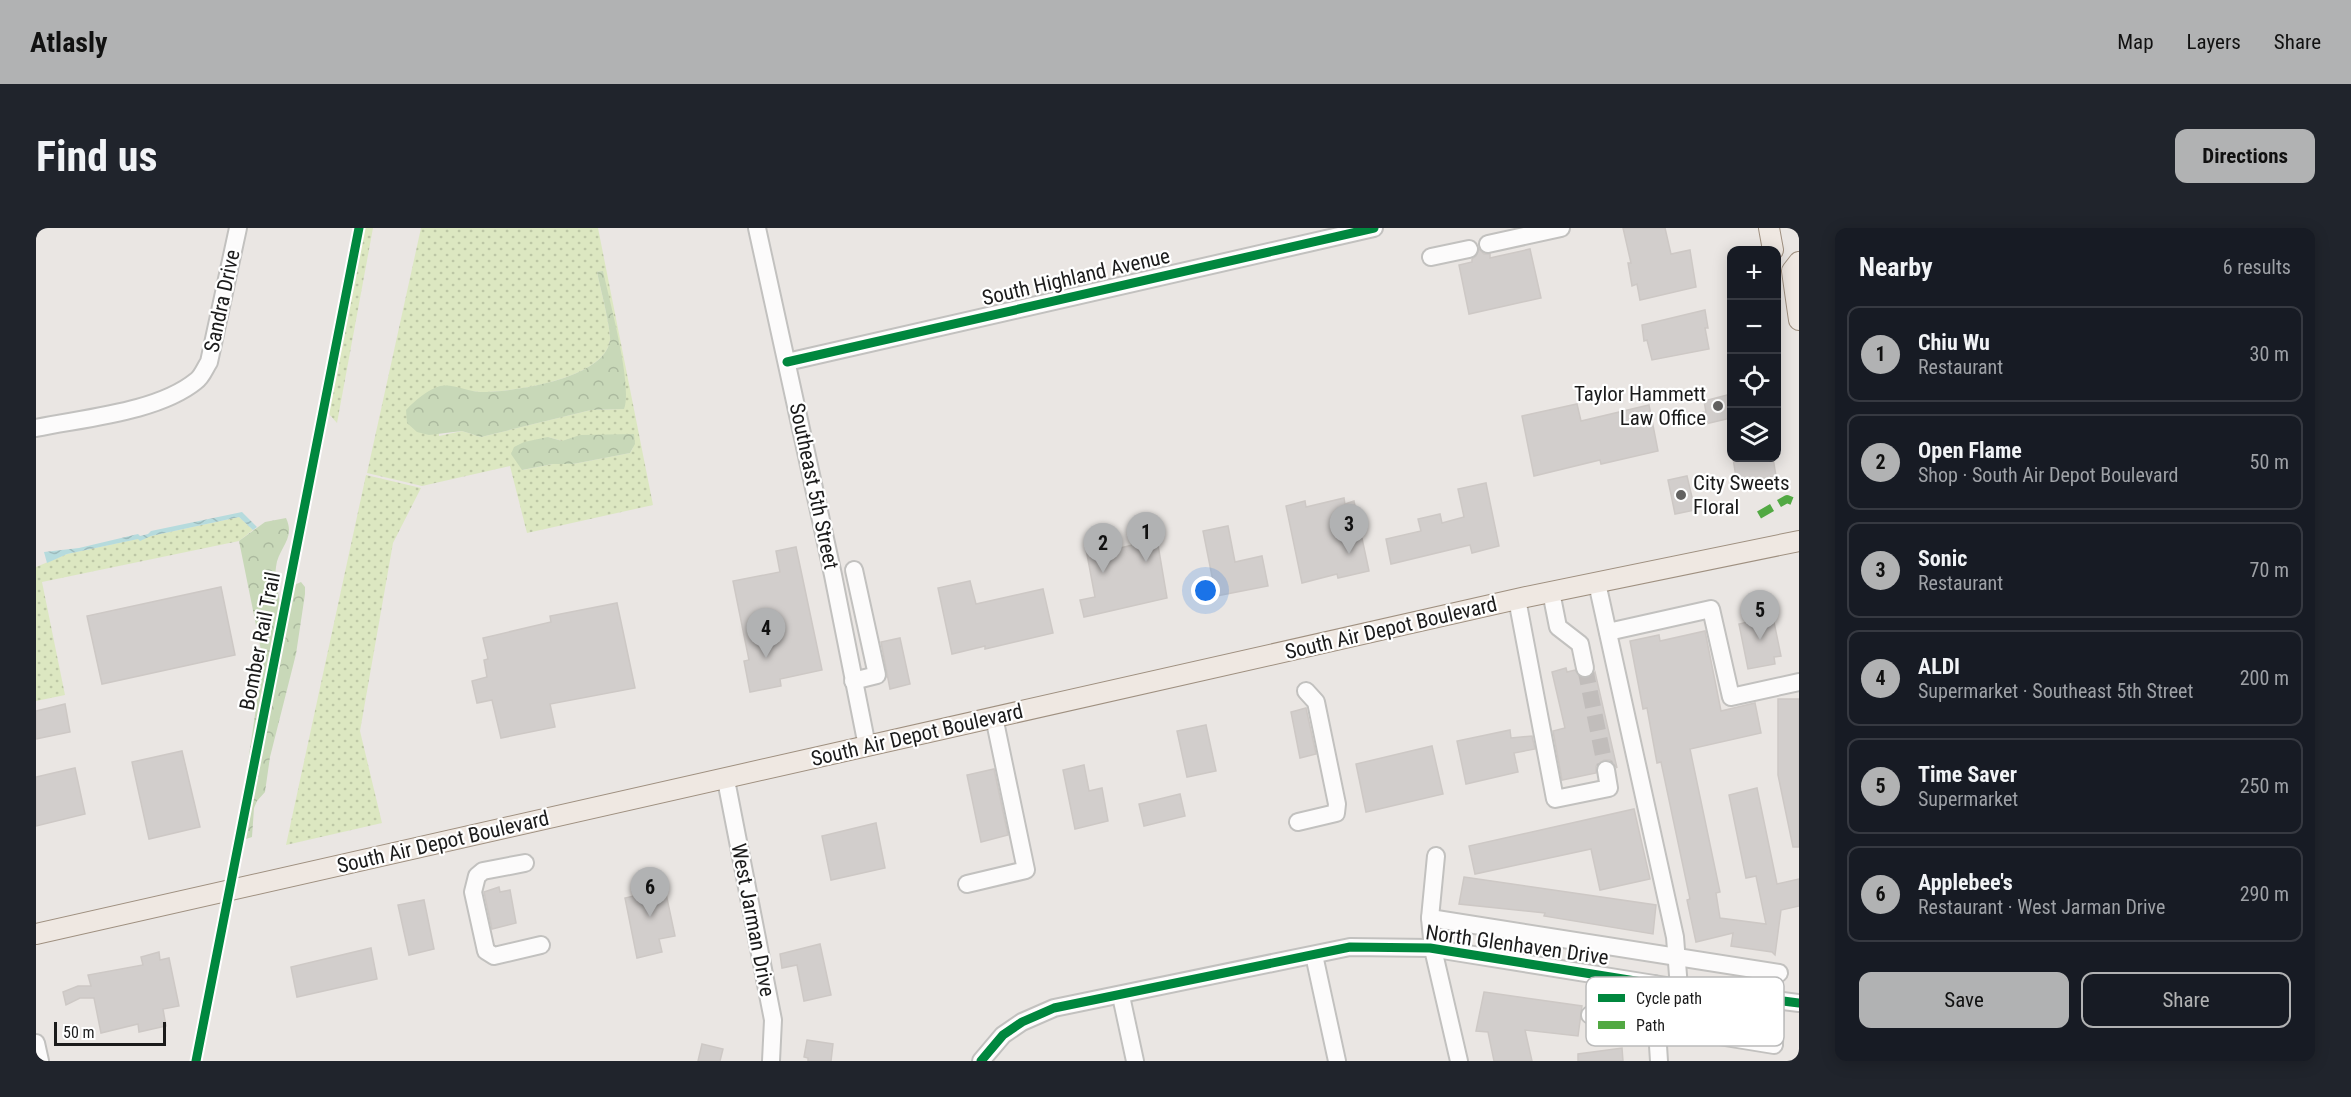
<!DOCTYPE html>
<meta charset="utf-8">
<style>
:root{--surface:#171b24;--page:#20242c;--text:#f1f3f6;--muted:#9ea1a6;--line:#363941;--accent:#b1b2b3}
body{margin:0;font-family:"Roboto Condensed",sans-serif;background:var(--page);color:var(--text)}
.controls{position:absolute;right:18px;top:18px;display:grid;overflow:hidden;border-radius:12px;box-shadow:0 3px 15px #0003}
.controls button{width:54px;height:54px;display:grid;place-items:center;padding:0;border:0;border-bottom:2px solid var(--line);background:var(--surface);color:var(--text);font:30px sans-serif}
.scale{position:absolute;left:18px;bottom:15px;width:112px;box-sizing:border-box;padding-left:6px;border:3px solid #1b1b1b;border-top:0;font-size:16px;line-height:21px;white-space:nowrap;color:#1b1b1b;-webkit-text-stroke:4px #fff;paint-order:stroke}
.you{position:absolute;left:1170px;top:363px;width:21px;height:21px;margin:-15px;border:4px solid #fff;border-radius:50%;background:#1a73e8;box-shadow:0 0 0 9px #1a73e833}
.badge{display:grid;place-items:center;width:39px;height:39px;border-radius:50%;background:var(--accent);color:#111;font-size:20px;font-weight:700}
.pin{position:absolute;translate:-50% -50px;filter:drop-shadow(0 2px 3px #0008)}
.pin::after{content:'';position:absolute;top:32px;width:21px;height:18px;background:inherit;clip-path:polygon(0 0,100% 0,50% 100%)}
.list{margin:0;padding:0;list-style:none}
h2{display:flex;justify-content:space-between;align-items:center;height:78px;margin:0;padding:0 24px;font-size:26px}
h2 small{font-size:20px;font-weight:400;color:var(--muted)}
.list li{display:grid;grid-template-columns:39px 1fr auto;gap:18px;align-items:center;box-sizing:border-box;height:96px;margin:0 12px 12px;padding:0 12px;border:2px solid var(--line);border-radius:12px}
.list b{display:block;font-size:22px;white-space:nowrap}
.list p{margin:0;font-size:20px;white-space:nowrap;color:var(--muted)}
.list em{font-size:20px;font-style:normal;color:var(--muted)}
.actions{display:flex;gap:12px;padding:18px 24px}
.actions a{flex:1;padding:14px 0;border:2px solid var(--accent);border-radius:12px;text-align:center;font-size:21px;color:var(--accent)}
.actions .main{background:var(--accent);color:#111}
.icon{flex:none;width:33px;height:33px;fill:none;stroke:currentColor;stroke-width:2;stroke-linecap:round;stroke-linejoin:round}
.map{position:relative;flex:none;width:1763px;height:833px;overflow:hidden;border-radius:12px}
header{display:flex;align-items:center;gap:36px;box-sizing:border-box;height:84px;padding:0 30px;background:var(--accent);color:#111}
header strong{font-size:28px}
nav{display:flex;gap:33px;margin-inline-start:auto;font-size:21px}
.intro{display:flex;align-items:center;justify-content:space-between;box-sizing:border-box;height:144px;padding:0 36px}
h1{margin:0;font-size:42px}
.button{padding:15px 27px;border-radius:12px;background:var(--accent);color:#111;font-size:21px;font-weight:700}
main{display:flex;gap:36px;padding:0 36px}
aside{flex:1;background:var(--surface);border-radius:12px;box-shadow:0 3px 15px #0003}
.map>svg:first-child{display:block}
.grass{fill:url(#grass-dots);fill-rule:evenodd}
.forest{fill:url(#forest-crowns)}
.water{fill:url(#water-waves)}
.building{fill:#d2cecc;stroke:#cdc8c5;stroke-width:1.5}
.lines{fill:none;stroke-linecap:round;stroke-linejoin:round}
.minor-tunnel{stroke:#c1bdbb;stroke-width:16;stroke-dasharray:16 8;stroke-linecap:butt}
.minor-casing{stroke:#c2c1bf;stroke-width:20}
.major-casing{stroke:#9f9080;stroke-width:22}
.minor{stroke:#fcfbfb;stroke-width:16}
.major{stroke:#efe8e2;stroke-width:20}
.quiet{stroke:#52a943;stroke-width:8;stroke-dasharray:15 8;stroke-linecap:butt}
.cycleway-casing{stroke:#fff;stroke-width:13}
.cycleway{stroke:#00873e;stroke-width:9}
.poi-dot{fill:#636261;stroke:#fff;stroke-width:2}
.labels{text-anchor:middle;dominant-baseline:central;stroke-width:4.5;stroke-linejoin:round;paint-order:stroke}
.street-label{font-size:21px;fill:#1b1b1b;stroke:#fff}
.poi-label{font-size:21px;fill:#1b1b1b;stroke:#fff;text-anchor:end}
.key{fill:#fff;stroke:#bbb;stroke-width:1.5}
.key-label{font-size:16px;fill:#1b1b1b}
</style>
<header>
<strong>Atlasly</strong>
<nav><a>Map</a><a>Layers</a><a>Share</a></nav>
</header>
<div class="intro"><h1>Find us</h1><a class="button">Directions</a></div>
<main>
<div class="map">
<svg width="1763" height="833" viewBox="0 0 1763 833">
<defs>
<pattern id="grass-dots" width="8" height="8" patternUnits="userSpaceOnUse" patternTransform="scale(1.5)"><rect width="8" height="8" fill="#dce7c1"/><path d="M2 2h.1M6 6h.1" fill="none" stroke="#bcc6a5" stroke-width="1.8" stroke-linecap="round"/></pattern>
<pattern id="forest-crowns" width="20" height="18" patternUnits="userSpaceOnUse" patternTransform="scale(1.5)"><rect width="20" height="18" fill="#c8d8b8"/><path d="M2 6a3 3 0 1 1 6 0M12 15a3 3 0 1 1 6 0" fill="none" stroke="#abb99e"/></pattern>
<pattern id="water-waves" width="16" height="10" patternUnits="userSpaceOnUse" patternTransform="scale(1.5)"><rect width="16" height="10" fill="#b6dbdd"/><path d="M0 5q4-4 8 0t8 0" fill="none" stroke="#9cbbbd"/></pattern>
</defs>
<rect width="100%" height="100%" fill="#eae6e3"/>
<!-- grass -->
<g class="grass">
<path d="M320 0H337L301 195 293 186 291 174 304 85Z"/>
<path d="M385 0H562L617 277 491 305 474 238 386 258 331 245ZM567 43 587 181 555 182 445 209 426 203 403 208 405 158C418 160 432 164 446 164 477 164 569 151 574 112 575 101 564 58 561 44ZM512 209 526 213 597 220 594 225 537 236H517L487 242Z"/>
<path d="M330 247 385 260 357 315 324 503 346 595 250 617Z"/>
<path d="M203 289 217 302 203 313 6 354 29 467 0 473V339L31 326Z"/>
</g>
<!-- forest -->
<g class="forest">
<path d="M567 43C573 71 597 158 588 181L555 182 445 209 426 203 393 207 381 204 371 195 370 182C378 173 393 161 404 158 416 155 433 164 445 164 477 164 569 151 574 112 575 101 564 58 561 44Z"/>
<path d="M598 206 599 216 594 225 537 236H517L486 242 475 226 478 219 488 214 512 209 526 213 544 207Z"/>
<path d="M250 290C260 311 242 320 240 339 238 352 243 369 246 382L250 381 256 358 265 354 269 359V366L260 426 234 529 229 564 221 573 218 580 216 609 210 611 208 603 210 548 227 432 203 313 229 294Z"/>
</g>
<!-- water -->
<path class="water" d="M206 284 221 299 217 302 203 289 115 308 104 313 102 311 31 326 11 335 8 324 43 320 102 306 104 308 112 306 115 303Z"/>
<!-- building -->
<g class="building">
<path d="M1587 0H1629L1635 26 1654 22 1660 59 1604 72 1601 56 1596 58 1592 35H1595Z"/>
<path d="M1443 21 1448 26H1454V30L1494 21 1505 70 1433 86 1423 37 1436 34V31L1440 28Z"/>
<path d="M1669 82 1672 100H1669L1673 121 1616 132 1611 112 1608 113 1606 97Z"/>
<path d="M1695 166V190L1665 197 1663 185 1670 184 1668 173Z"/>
<path d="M1541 176 1545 193 1613 177 1622 223 1565 236 1564 232 1498 248 1486 188Z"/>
<path d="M1697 230H1737L1740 248 1701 256Z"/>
<path d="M1651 248 1659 282 1639 286 1632 252Z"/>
<path d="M1450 255 1463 318 1436 325 1434 317 1355 336 1350 311 1385 303 1382 291 1404 286 1406 295 1428 289 1422 261Z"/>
<path d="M1308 270 1309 276 1318 273 1333 343 1302 350 1301 346 1266 355 1250 278 1269 273 1270 279Z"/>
<path d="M1192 298 1199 334 1226 328 1232 358 1180 368 1167 303Z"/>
<path d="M1121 311 1131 370 1048 389 1044 372 1059 369 1050 321 1074 316 1076 322Z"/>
<path d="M760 319 786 442 744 451 745 458 714 464 708 433 713 432 697 353 744 344 740 323Z"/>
<path d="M934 353 940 376 1007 361 1017 405 949 421V418L916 426 902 360Z"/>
<path d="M185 359 199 427 66 456 51 388Z"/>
<path d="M581 375 599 460 514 476 519 499 465 510 456 472 441 475 436 453 451 449 448 432 452 431 447 410 515 394 514 388Z"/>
<path d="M1730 390 1731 395 1738 394 1745 428 1738 429 1739 436 1712 441 1703 396Z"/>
<path d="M1669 403 1685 483 1719 475 1725 505 1654 521 1684 664 1680 665 1684 690 1730 696 1720 648 1710 650 1693 567 1721 560 1741 656 1763 651V678L1745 682 1739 727 1736 724 1695 718 1697 705 1660 714 1651 672 1654 671 1625 534 1621 535 1611 480 1607 481 1594 413 1623 407 1624 413Z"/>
<path d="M864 410 874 456 854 461 845 414Z"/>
<path d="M1530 440 1531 444 1539 442 1546 450 1556 448 1559 444 1581 540 1574 532H1568L1560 538V545L1526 552 1517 503 1529 500 1516 444Z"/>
<path d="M1742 471H1763V619H1757L1742 547Z"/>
<path d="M29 476 34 504 0 511V483Z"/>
<path d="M1270 480 1280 526 1264 530 1255 484Z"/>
<path d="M1170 497 1180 543 1151 549 1141 503Z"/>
<path d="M1474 502 1475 510 1496 508 1499 521 1478 525 1482 544 1430 556 1421 513Z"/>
<path d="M1396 518 1407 566 1330 584 1320 536Z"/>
<path d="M146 523 164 599 113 611 96 534Z"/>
<path d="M1048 537 1053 563 1066 560 1072 593 1039 601 1027 542Z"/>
<path d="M39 540 49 586 0 598V549Z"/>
<path d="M958 541 972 607 945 614 931 547Z"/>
<path d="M1144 566 1149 588 1108 598 1103 576Z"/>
<path d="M1598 581 1614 651 1564 662 1555 621 1439 646 1433 618Z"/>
<path d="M840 595 849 640 795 652 786 608Z"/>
<path d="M1428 649 1620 677 1617 706 1508 688 1509 685 1423 676Z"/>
<path d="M463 659 464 664 474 662 480 695 456 701 448 664Z"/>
<path d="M629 661 639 708 623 711 626 724 601 730 589 670Z"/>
<path d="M388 672 398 721 373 727 362 677Z"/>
<path d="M784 716 795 767 768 773 761 737 746 740 744 726Z"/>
<path d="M335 720 341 751 261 769 255 739Z"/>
<path d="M123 724 124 732 133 730 143 778 127 781 130 798 103 804 102 796 65 805 58 770H44L30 777 27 764 42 758H55L52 747 107 737 105 729Z"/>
<path d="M1448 764 1546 778 1542 808 1489 802 1496 833H1458L1452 804 1440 803Z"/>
<path d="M771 812 797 816 795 833H772V830L768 829Z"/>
<path d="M666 816 687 821 684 833H662Z"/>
<path d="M1586 820 1587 833H1542V826Z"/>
</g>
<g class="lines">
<!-- minor-tunnel -->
<path class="minor-tunnel" d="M1549 440 1570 542"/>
<defs>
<g id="minor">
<path d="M721 0 797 347 831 518"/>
<path d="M1452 16 1525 0"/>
<path d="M1395 29 1433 21"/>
<path d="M751 134 1338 0"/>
<path d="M0 200C48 190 122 184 160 153 166 149 169 140 173 134L202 0"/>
<path d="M1561 355 1639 709 1643 760"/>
<path d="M1515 364 1522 399 1544 416 1549 440"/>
<path d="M1481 371 1519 571 1573 560 1570 542"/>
<path d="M1572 404 1675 381 1695 469 1763 454"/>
<path d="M817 453 841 447 818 342"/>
<path d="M690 552 737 792 735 833"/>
<path d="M1262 594 1300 585 1301 576 1280 474 1270 463"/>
<path d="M1400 628 1394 690 1397 721 1423 833"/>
<path d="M489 635 447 643 441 648 437 664 450 723 458 728 505 717"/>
<path d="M931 656 990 642 958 489"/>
<path d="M1394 690 1743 745"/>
<path d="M1278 727 1301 833"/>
<path d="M1618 756 1623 833"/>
<path d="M1085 768 1099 833"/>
<path d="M1554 787 1738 817 1739 772"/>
<path d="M0 815 4 833"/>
<path d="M945 833 967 807 986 794 1018 780 1314 719 1394 720 1643 760 1763 775"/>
</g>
<g id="major">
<path d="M1733 0 1737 22"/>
<path d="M1763 34 1756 43 1763 92"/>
<path d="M0 706 1490 369 1763 313"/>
</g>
</defs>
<!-- minor casing -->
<use href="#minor" class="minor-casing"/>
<!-- major casing -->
<use href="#major" class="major-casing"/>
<!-- minor -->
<use href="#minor" class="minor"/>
<!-- major -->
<use href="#major" class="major"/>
<!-- quiet -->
<path class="quiet" d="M1723 287 1751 271 1756 273"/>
<defs>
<g id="cycleway">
<path d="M751 134 1338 0"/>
<path d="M160 833 323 0"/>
<path d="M945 833 967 807 986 794 1018 780 1314 719 1394 720 1643 760 1763 775"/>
</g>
</defs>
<!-- cycleway casing -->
<use href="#cycleway" class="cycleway-casing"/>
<!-- cycleway -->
<use href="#cycleway" class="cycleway"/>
</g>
<!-- markers -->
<g class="poi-dot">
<circle cx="1682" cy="178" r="6"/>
<circle cx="1645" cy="267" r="6"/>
</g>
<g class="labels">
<!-- street labels -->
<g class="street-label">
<text transform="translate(1040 49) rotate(-13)">South Highland Avenue</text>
<text transform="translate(186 73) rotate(-78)">Sandra Drive</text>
<text transform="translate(778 258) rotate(78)">Southeast 5th Street</text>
<text transform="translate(1355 400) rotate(-13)">South Air Depot Boulevard</text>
<text transform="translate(224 413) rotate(-79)">Bomber Rail Trail</text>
<text transform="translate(881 507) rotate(-13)">South Air Depot Boulevard</text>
<text transform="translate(407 614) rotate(-13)">South Air Depot Boulevard</text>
<text transform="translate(717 692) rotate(79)">West Jarman Drive</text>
<text transform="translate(1481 717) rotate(8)">North Glenhaven Drive</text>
</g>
<!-- poi labels -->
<g class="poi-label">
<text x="1670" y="166">Taylor Hammett<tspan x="1670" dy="24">Law Office</tspan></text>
<text x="1657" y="255" text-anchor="start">City Sweets<tspan x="1657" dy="24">Floral</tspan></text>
</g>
</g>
<!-- legend -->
<rect x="1550" y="749" width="198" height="69" rx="9" class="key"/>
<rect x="1562" y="766" width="27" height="8" fill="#00873e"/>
<rect x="1562" y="793" width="27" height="8" fill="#52a943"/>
<g class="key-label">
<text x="1600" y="776">Cycle path</text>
<text x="1600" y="803">Path</text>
</g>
</svg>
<div class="controls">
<button>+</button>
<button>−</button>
<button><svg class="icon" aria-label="locate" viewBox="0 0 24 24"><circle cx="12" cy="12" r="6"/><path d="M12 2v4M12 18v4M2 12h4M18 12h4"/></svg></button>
<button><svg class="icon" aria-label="layers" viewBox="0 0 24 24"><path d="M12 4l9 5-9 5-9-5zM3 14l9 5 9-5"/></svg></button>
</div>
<div class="scale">50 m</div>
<div class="you"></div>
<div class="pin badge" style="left:1110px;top:334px">1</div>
<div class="pin badge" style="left:1067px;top:345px">2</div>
<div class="pin badge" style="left:1313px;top:326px">3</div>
<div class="pin badge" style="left:730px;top:430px">4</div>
<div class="pin badge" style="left:1724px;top:412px">5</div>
<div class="pin badge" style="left:614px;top:689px">6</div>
</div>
<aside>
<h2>Nearby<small>6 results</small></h2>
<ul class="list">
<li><span class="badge">1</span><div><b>Chiu Wu</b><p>Restaurant</p></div><em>30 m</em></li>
<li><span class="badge">2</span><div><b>Open Flame</b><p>Shop · South Air Depot Boulevard</p></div><em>50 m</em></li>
<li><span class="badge">3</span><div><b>Sonic</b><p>Restaurant</p></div><em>70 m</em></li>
<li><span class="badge">4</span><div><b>ALDI</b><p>Supermarket · Southeast 5th Street</p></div><em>200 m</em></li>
<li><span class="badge">5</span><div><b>Time Saver</b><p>Supermarket</p></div><em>250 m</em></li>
<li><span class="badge">6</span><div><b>Applebee's</b><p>Restaurant · West Jarman Drive</p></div><em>290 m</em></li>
</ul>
<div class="actions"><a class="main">Save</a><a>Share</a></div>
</aside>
</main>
